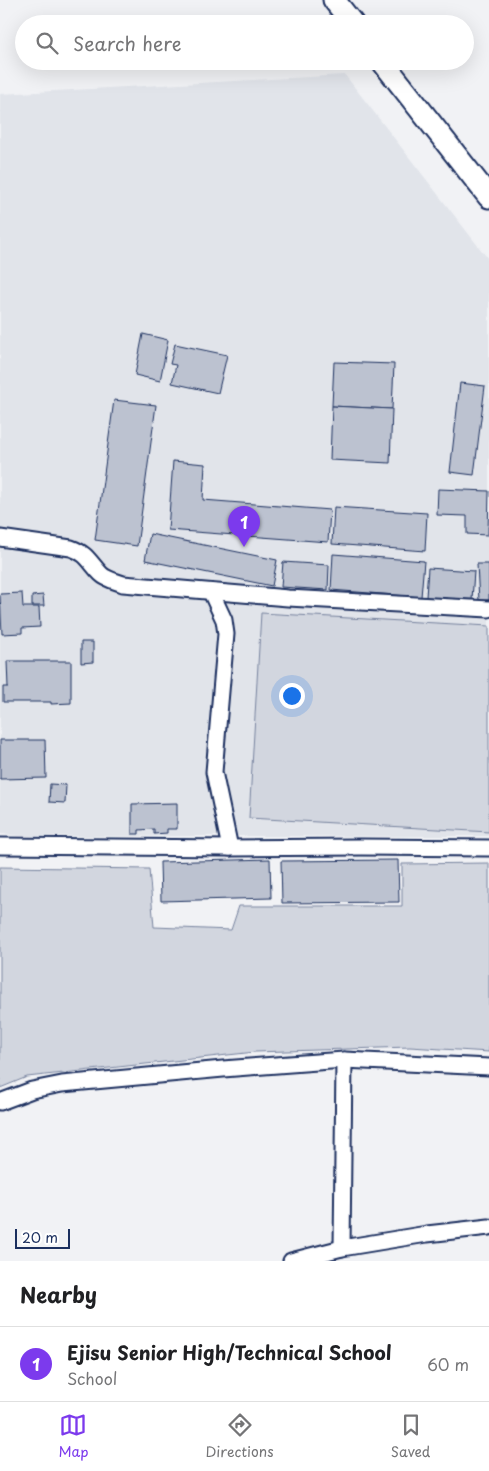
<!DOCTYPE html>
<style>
:root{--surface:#fff;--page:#f2f2f2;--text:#202124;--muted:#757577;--line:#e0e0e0;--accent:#7c3aed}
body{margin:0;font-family:"Playpen Sans",sans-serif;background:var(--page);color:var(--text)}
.scale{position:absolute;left:15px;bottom:12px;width:55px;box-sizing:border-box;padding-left:5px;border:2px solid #1b2f5e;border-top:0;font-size:14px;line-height:18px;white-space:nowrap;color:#1b2f5e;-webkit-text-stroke:4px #fff;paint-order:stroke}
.you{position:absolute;left:291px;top:695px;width:18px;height:18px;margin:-12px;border:4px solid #fff;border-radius:50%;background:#1a73e8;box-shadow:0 0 0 8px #1a73e833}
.badge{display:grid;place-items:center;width:32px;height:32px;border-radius:50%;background:var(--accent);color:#fff;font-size:16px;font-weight:700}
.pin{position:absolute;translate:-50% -41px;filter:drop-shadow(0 1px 2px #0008)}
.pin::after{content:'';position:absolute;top:26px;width:18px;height:15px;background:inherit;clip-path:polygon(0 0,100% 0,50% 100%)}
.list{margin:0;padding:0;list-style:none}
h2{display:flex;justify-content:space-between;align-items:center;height:65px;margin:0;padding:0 20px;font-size:21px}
h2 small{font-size:16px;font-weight:400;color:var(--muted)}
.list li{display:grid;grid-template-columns:32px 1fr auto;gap:15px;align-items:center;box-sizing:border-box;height:75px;padding:0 20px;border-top:1px solid var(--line)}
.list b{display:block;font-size:19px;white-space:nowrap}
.list p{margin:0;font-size:16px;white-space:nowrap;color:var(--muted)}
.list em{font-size:16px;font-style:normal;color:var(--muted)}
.icon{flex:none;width:28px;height:28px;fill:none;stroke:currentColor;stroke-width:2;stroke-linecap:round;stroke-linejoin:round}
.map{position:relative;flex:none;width:489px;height:1261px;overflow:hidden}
.search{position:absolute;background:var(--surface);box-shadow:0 5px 20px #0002;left:15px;right:15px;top:15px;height:55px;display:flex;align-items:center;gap:12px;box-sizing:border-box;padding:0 18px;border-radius:28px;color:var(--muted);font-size:19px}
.sheet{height:140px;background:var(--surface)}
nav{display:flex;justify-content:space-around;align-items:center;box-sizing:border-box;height:70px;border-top:1px solid var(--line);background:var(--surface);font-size:14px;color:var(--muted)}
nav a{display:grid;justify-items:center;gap:2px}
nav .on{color:var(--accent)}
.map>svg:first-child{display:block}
.built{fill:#e1e4ea}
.green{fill:#d2d6df;stroke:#76829e}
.building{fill:#bcc2d0;stroke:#1b2f5e}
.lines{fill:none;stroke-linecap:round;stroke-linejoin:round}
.street-casing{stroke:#1b2f5e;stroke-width:19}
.secondary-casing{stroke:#1b2f5e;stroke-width:25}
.street{stroke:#fff;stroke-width:15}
.secondary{stroke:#fff;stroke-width:21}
</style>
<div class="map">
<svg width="489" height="1261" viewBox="0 0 489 1261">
<rect width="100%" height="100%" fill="#f1f2f5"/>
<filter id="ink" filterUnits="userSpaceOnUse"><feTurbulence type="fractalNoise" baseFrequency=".02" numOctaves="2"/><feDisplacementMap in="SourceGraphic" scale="10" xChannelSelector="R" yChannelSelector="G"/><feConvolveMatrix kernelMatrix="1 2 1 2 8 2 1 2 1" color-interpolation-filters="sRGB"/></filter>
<g filter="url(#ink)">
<!-- built -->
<path class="built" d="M345 75 489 260V836H23L0 834V94Z"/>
<!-- green -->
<g class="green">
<path d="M261 613 489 626V832L249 818Z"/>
<path d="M489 863V1052L410 1047 255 1052 27 1077 0 1088V867L149 869 154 927 231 930 239 906H402V864Z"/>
</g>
<!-- building -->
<g class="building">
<path d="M143 334 168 340 160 381 135 375Z"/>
<path d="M175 344 227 355 218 393 172 383 176 365 170 364Z"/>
<path d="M334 362 394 364 392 409 332 406Z"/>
<path d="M460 383 485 386 474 475 450 472Z"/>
<path d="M114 400 156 405 137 546 95 540Z"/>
<path d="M332 406 392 409 390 463 330 460Z"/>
<path d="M173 461 205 464 203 500 330 510 328 542 168 530Z"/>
<path d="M438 489 489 491 488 535 467 534V516L437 515Z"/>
<path d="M334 507 427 513 425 551 332 544Z"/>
<path d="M150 534 277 560 272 586 145 560Z"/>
<path d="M333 554 424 561 421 597 331 590Z"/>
<path d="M283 562 329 565 328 590 281 587Z"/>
<path d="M477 564H489V600L479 601Z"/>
<path d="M428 568 474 571 472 600 426 597Z"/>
<path d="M22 593 23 607H39L40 627 22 628V633L2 634 0 594Z"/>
<path d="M43 595 44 606H32V596Z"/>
<path d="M81 642H93V662L81 663Z"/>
<path d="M7 661H71V703L51 704V702H3V687H8Z"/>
<path d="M0 740H45L46 778 0 779Z"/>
<path d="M50 784 66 785 65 803 49 802Z"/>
<path d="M177 803V829H167V833L154 834V829L139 830V834H132V804Z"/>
<path d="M270 859 271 898 161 901 160 862Z"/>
<path d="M398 860 399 902 282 903 281 861Z"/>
</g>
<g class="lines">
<defs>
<g id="street">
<path d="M0 538 71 548C88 554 89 562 101 574 107 580 116 581 123 584L288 598 489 609"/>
<path d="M211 592 224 620 226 634 214 772 230 848"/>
<path d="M0 846 230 848 361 847 489 848"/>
<path d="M0 1102 32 1090 62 1084 223 1069 344 1060 489 1067"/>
<path d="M342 1248 344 1060"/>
<path d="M291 1261 342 1248 427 1234 489 1227"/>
</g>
<g id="secondary">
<path d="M334 0 353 24"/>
<path d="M382 61 489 197"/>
</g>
</defs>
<!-- street casing -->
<use href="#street" class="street-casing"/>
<!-- secondary casing -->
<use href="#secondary" class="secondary-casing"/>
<!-- street -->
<use href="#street" class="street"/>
<!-- secondary -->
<use href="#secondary" class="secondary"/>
</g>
</g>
</svg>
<div class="scale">20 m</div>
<div class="you"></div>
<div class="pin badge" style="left:244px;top:547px">1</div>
<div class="search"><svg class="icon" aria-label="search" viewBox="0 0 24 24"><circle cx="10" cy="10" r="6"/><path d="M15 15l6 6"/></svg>Search here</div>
</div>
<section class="sheet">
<h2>Nearby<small></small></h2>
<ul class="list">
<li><span class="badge">1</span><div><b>Ejisu Senior High/Technical School</b><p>School</p></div><em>60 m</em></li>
</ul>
</section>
<nav>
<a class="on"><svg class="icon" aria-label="map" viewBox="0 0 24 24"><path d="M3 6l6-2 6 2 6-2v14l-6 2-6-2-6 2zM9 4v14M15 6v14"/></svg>Map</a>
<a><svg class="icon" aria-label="directions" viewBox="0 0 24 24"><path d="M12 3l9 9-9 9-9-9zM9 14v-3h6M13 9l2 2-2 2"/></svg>Directions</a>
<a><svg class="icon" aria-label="saved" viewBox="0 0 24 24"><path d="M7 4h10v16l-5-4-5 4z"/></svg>Saved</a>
</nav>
